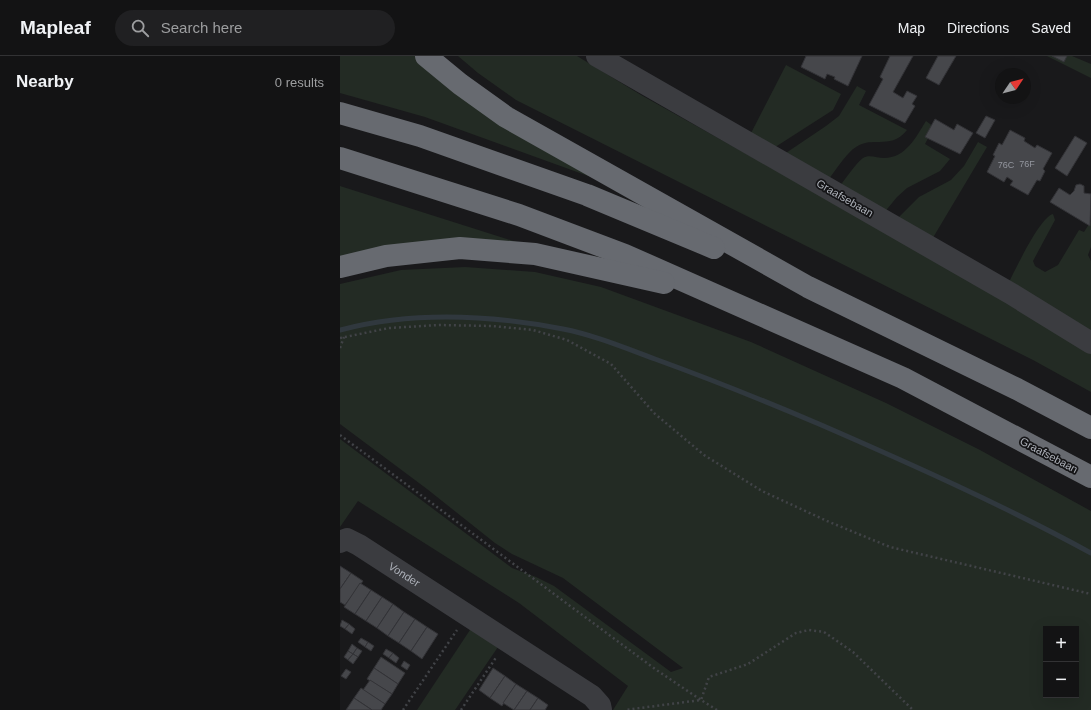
<!DOCTYPE html>
<meta charset="utf-8">
<style>
:root{--surface:#131314;--page:#202022;--text:#f1f3f6;--muted:#9d9ea0;--line:#323234}
body{margin:0;font-family:Arial,sans-serif;background:var(--page);color:var(--text)}
.controls{position:absolute;right:12px;bottom:12px;display:grid;overflow:hidden;border-radius:0px;box-shadow:0 4px 16px #0002}
.controls button{width:36px;height:36px;display:grid;place-items:center;padding:0;border:0;border-bottom:1px solid var(--line);background:var(--surface);color:var(--text);font:20px sans-serif}
.compass{position:absolute;left:655px;top:12px;width:36px;height:36px;border-radius:50%;background:var(--surface);box-shadow:0 4px 16px #0002;rotate:55deg}
.list{margin:0;padding:0;list-style:none}
h2{display:flex;justify-content:space-between;align-items:center;height:52px;margin:0;padding:0 16px;font-size:17px}
h2 small{font-size:13px;font-weight:400;color:var(--muted)}
.icon{flex:none;width:22px;height:22px;fill:none;stroke:currentColor;stroke-width:2;stroke-linecap:round;stroke-linejoin:round}
.map{position:relative;flex:none;width:751px;height:654px;overflow:hidden}
header{display:flex;align-items:center;gap:24px;box-sizing:border-box;height:56px;padding:0 20px;background:var(--surface);border-bottom:1px solid var(--line)}
header strong{font-size:19px}
nav{display:flex;gap:22px;margin-inline-start:auto;font-size:14px}
.search{width:280px;height:36px;background:var(--page);display:flex;align-items:center;gap:10px;box-sizing:border-box;padding:0 14px;border-radius:22px;color:var(--muted);font-size:15px}
main{display:flex}
aside{flex:1;background:var(--surface)}
.map>svg:first-child{display:block}
.green{fill:#232b24;fill-rule:evenodd}
.lines{fill:none;stroke-linecap:round;stroke-linejoin:round}
.stream{stroke:#30383e;stroke-width:5}
.building{fill:#46474b;stroke:#333337}
.path{stroke:#414347;stroke-width:2.5;stroke-dasharray:2 3;stroke-linecap:butt}
.minor{stroke:#3b3c40;stroke-width:22}
.highway{stroke:#676a70;stroke-width:22}
.labels{text-anchor:middle;dominant-baseline:central;stroke-width:3.5;stroke-linejoin:round;paint-order:stroke}
.number-label{font-size:9px;fill:#93969e}
.street-label{font-size:11px;fill:#adb1b9;stroke:#141416}
</style>
<header>
<strong>Mapleaf</strong>
<div class="search"><svg class="icon" aria-label="search" viewBox="0 0 24 24"><circle cx="10" cy="10" r="6"/><path d="M15 15l6 6"/></svg>Search here</div>
<nav><a>Map</a><a>Directions</a><a>Saved</a></nav>
</header>
<main>
<aside>
<h2>Nearby<small>0 results</small></h2>
<ul class="list">
</ul>
</aside>
<div class="map">
<svg width="751" height="654" viewBox="0 0 751 654">
<rect width="100%" height="100%" fill="#19191b"/>
<!-- green -->
<g class="green">
<path d="M0 0H77L284 133 85 61 0 37Z"/>
<path d="M118 0H237L301 39 639 228 751 297V336L693 304 176 44 138 17Z"/>
<path d="M707 0H732L751 8V22Z"/>
<path d="M446 9 501 38 493 54 429 95 408 83Z"/>
<path d="M517 30 526 35 519 49 567 74C550 95 533 79 516 91 507 96 493 118 486 127L440 101 486 70 499 60Z"/>
<path d="M586 65 594 71 585 88 610 103 600 115 567 132 557 141 543 158 497 134C504 125 515 108 523 102 529 98 537 102 544 102 566 102 576 81 586 65Z"/>
<path d="M638 86 647 91 591 185 555 165 579 141 611 124 624 110Z"/>
<path d="M0 130 186 189 0 204Z"/>
<path d="M713 158 715 164 693 205 695 210 705 216 718 209 739 174 744 176 751 165V191L748 199 751 205V275L668 228C675 214 700 161 713 158Z"/>
<path d="M125 211 195 216 261 231 411 286 546 347 640 394 751 455V654H273L288 630 179 547 18 445 0 471V383L172 512 196 521 214 530 331 616 343 612 223 522 172 498 155 487 87 433 0 368V228L61 214ZM706 573H736V639H706Z"/>
<path d="M132 571 160 588 115 654H77Z"/>
</g>
<g class="lines">
<!-- stream -->
<path class="stream" d="M0 274C72 255 151 259 223 273 254 279 285 292 315 303 370 323 425 345 479 368 571 408 663 449 751 497"/>
</g>
<!-- building -->
<g class="building">
<path d="M466 0H522L508 30 494 23 495 21 487 18 485 23 461 11Z"/>
<path d="M550 0H573L553 36 563 42 567 35 577 40 572 48 575 50 565 67 529 49 543 23 540 21Z"/>
<path d="M598 0H616L599 29 586 22Z"/>
<path d="M712 0H727L724 6Z"/>
<path d="M646 60 655 64 645 82 636 77Z"/>
<path d="M595 63 614 74 617 68 633 77 620 98 585 81Z"/>
<path d="M670 74 685 82 684 85 695 92 697 89 712 97 703 113 705 115 700 125 697 124 688 139 670 129 673 125 667 121 664 126 647 116 655 100 653 99 659 87 662 89Z"/>
<path d="M735 80 747 87 727 120 715 112Z"/>
<path d="M740 128 744 130V137L751 138 750 170 710 146 719 132 730 139 734 135 736 129Z"/>
<path d="M0 510 11 517 0 533Z"/>
<path d="M11 517 23 525 5 549 0 546V533Z"/>
<path d="M20 527 31 534 15 558 4 551Z"/>
<path d="M31 534 42 541 26 565 15 558Z"/>
<path d="M42 541 53 548 37 572 26 565Z"/>
<path d="M53 548 64 556 48 580 37 572Z"/>
<path d="M64 556 75 563 59 587 48 580Z"/>
<path d="M75 563 87 571 71 595 59 587Z"/>
<path d="M2 564 9 568 5 573 0 570Z"/>
<path d="M9 568 15 573 12 578 5 573Z"/>
<path d="M87 571 98 578 82 603 71 595Z"/>
<path d="M21 582 28 586 25 591 18 586Z"/>
<path d="M28 586 34 590 31 595 25 591Z"/>
<path d="M12 588 17 592 13 598 8 595Z"/>
<path d="M17 592 22 595 18 601 13 598Z"/>
<path d="M46 593 53 597 49 602 43 598Z"/>
<path d="M8 595 13 598 8 604 4 601Z"/>
<path d="M53 597 59 602 56 607 49 602Z"/>
<path d="M13 598 18 601 13 608 8 604Z"/>
<path d="M41 601 65 617 58 628 34 612Z"/>
<path d="M64 605 70 609 67 614 61 610Z"/>
<path d="M34 612 58 628 52 638 27 623Z"/>
<path d="M153 612 165 620 150 642 139 634Z"/>
<path d="M6 613 11 616 6 623 1 620Z"/>
<path d="M165 620 176 628 162 650 150 642Z"/>
<path d="M30 624 52 638 45 648 23 634Z"/>
<path d="M176 628 187 635 174 654 163 647Z"/>
<path d="M21 632 45 648 41 654H32L14 642Z"/>
<path d="M187 635 198 642 190 654H174Z"/>
<path d="M14 642 32 654H6Z"/>
<path d="M198 642 208 649 205 654H190Z"/>
</g>
<g class="lines">
<!-- path -->
<g class="path">
<path d="M0 282 49 272 99 269 152 270 193 274 227 284 271 308 314 357 364 399 422 435 487 465 550 491 751 538"/>
<path d="M0 292 4 281"/>
<path d="M0 379 315 613 361 644 285 654"/>
<path d="M63 654 117 574"/>
<path d="M121 654 157 600"/>
<path d="M377 654 361 644 369 621 408 608 456 577 469 574 484 576 513 596 573 654"/>
</g>
<!-- minor -->
<g class="minor">
<path d="M257 0 670 237 751 287"/>
<path id="s1" d="M0 486 7 483 19 489 252 640 260 649 261 654"/>
</g>
<!-- highway -->
<g class="highway">
<path d="M86 0 120 28 166 61 468 231 677 333 751 372"/>
<path d="M0 57 80 80 247 139 374 192"/>
<path d="M0 102 179 159 285 199 563 322 751 421"/>
<path d="M0 211 46 200 120 192 195 198 324 227"/>
</g>
</g>
<g class="labels">
<!-- number labels -->
<g class="number-label">
<text x="687" y="108">76F</text>
<text x="666" y="109">76C</text>
</g>
<!-- street labels -->
<g class="street-label">
<text transform="translate(505 142) rotate(30)">Graafsebaan</text>
<text transform="translate(709 399) rotate(28)">Graafsebaan</text>
<text stroke="none"><textPath href="#s1" startOffset="75">Vonder</textPath></text>
</g>
</g>
</svg>
<div class="controls">
<button>+</button>
<button>−</button>
</div>
<svg class="compass" viewBox="-18 -18 36 36"><path d="M0-13l5 13h-10z" fill="#e53935"/><path d="M0 13l5-13h-10z" fill="#9d9ea0"/></svg>
</div>
</main>
